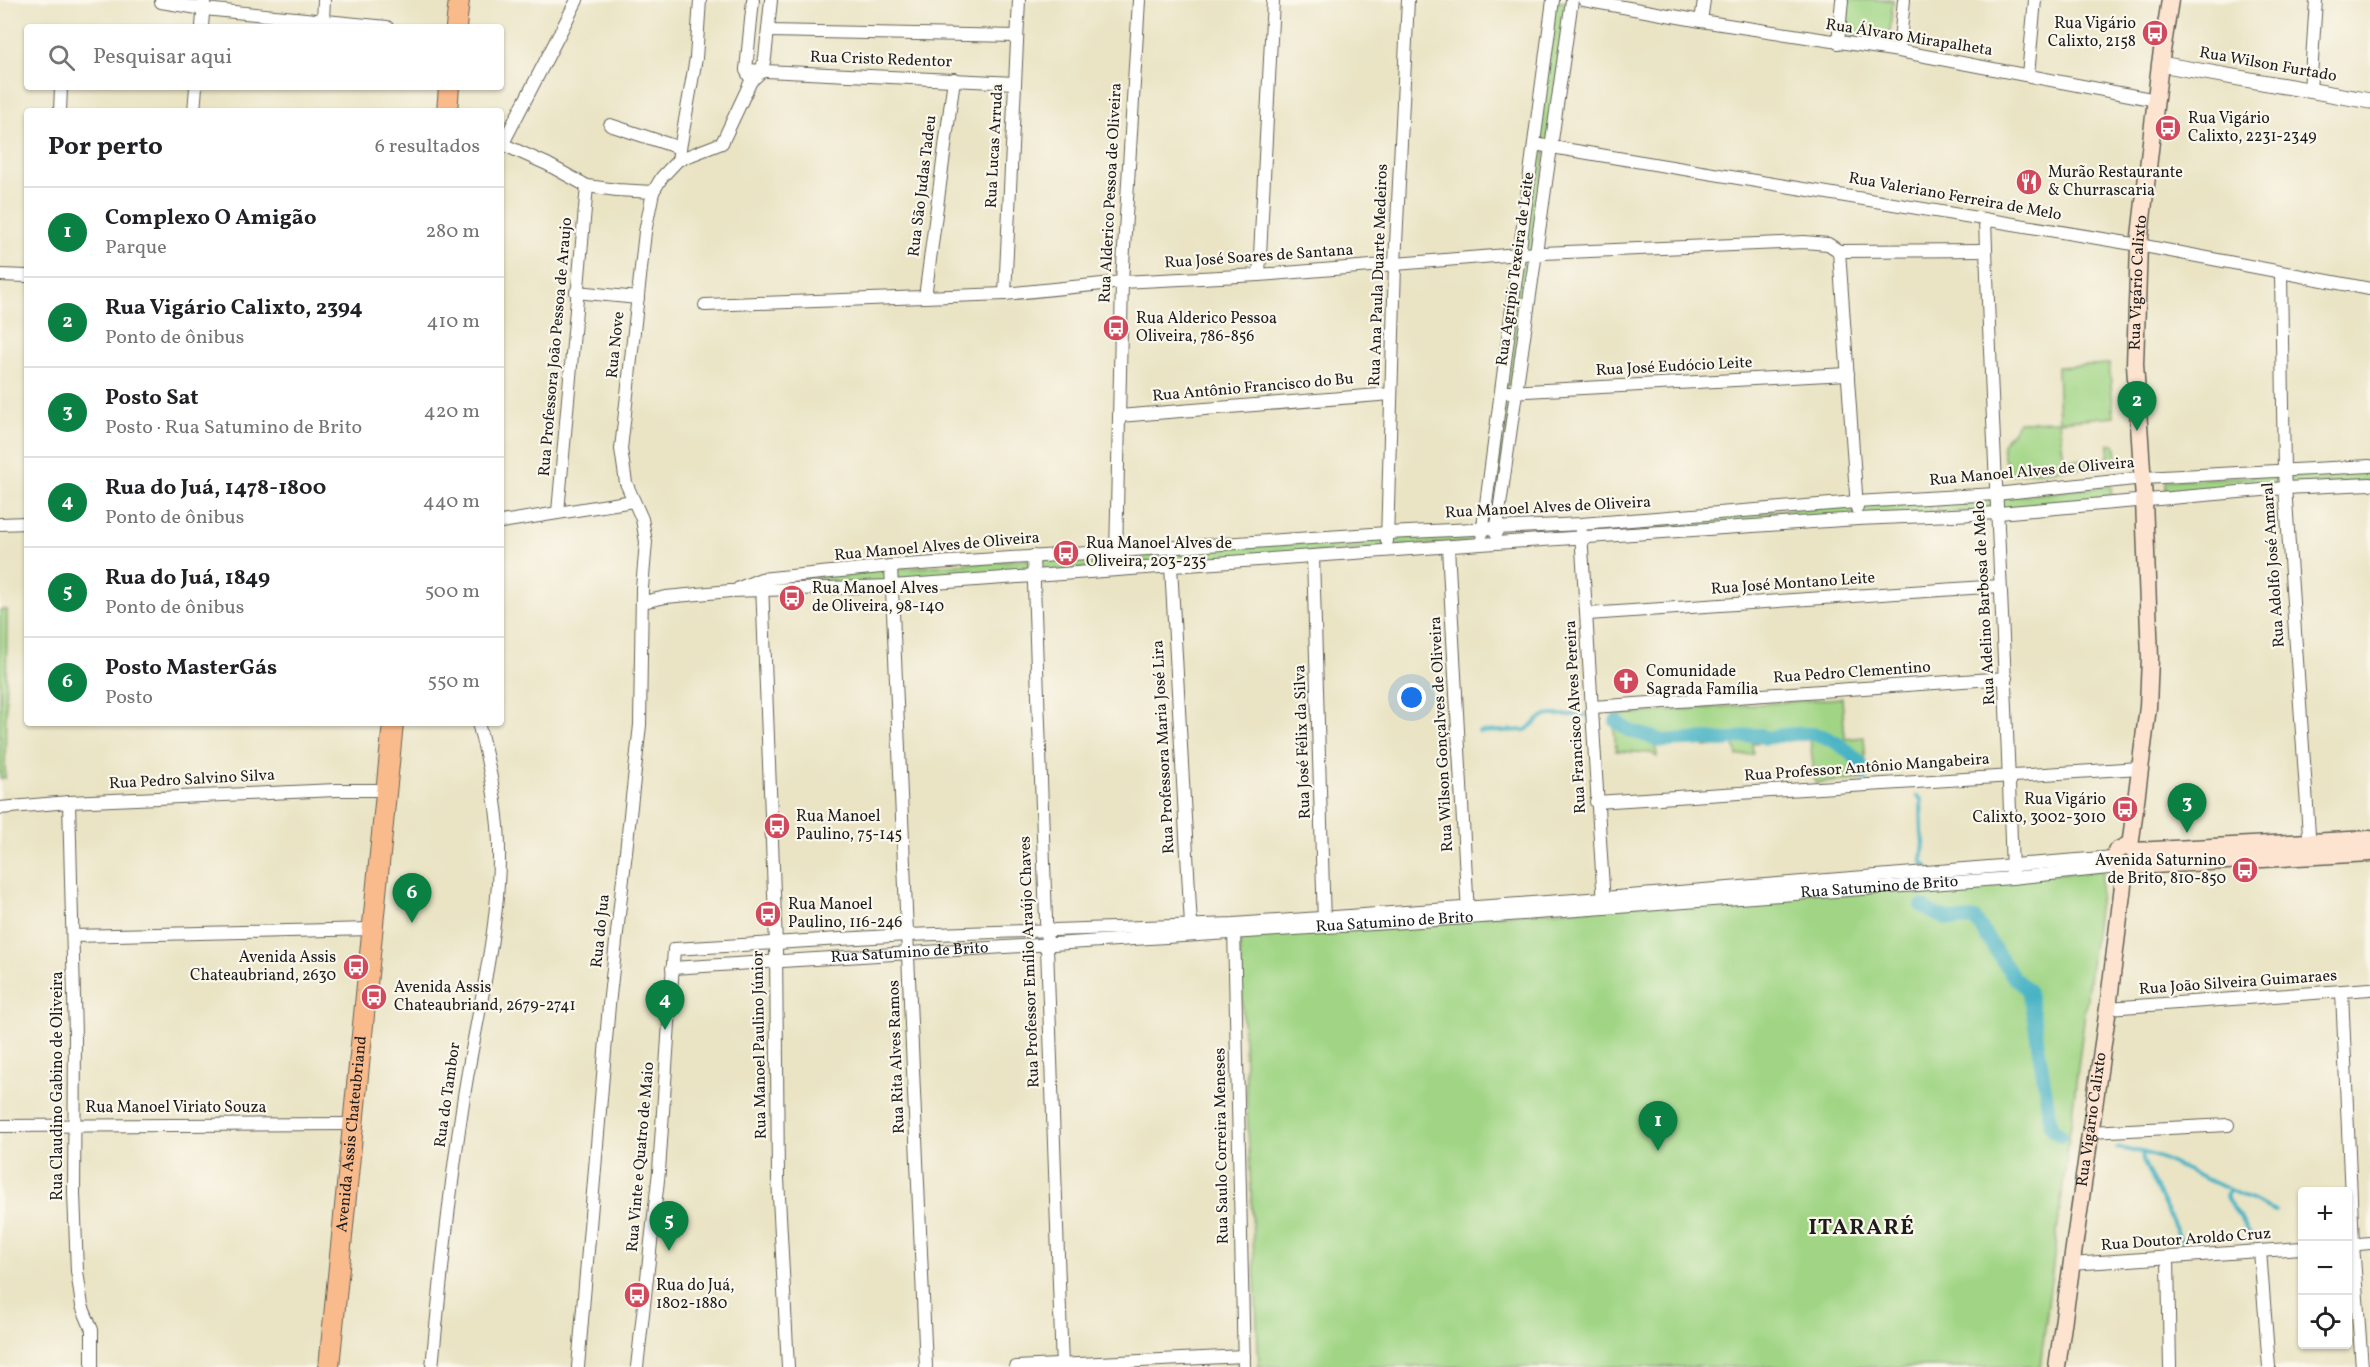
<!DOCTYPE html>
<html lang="pt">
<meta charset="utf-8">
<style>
:root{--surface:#fff;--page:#f2f2f2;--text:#202124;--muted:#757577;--line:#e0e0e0;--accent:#0b8043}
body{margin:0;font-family:Vollkorn,serif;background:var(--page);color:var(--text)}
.controls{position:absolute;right:18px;bottom:18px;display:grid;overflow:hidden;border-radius:6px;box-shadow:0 2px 4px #0004}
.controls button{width:54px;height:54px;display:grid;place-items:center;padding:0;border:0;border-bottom:2px solid var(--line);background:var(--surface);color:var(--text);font:30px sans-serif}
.you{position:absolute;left:1412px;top:698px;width:21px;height:21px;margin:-15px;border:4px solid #fff;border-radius:50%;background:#1a73e8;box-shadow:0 0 0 9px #1a73e833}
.badge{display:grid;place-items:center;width:39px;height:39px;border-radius:50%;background:var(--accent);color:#fff;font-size:20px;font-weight:700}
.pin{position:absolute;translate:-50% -50px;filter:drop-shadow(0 2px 3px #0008)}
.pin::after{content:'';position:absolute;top:32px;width:21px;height:18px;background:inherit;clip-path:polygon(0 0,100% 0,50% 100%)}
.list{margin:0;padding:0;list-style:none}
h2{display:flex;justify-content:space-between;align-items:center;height:78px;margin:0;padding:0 24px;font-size:26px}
h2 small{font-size:20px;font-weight:400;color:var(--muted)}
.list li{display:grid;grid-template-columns:39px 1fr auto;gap:18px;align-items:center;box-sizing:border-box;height:90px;padding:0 24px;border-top:2px solid var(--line)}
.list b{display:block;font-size:22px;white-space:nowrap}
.list p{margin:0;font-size:20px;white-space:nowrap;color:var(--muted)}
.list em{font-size:20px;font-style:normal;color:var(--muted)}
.icon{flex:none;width:33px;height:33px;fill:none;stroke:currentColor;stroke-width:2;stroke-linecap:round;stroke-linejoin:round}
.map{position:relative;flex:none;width:2370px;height:1367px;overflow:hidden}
.search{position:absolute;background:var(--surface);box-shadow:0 2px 4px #0004;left:24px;top:24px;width:480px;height:66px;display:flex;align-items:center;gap:15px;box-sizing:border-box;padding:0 21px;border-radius:6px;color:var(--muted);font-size:22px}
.panel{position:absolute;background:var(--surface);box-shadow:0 2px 4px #0004;left:24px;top:108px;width:480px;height:618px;border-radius:6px}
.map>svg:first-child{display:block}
.green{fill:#a1d585;stroke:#5e7850;stroke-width:1.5}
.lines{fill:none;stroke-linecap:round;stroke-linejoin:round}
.stream{stroke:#47b3c4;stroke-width:4}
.canal{stroke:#47b3c4;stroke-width:14}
.minor-casing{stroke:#646257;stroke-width:14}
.tertiary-casing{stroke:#646257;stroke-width:17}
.secondary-casing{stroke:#646257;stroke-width:19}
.primary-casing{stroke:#646257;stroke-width:22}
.minor{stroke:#fff;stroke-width:12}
.tertiary{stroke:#fff;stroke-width:15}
.secondary{stroke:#fde4d1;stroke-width:16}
.primary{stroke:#fabb8c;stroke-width:20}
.labels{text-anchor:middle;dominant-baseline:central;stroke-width:4.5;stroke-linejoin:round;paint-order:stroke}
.poi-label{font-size:16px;fill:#1c1c1c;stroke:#fbf7ec;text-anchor:start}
.street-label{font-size:16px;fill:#1c1c1c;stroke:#fbf7ec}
.district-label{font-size:22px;font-weight:bold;letter-spacing:1.5px;fill:#1c1c1c;stroke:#fbf7ec}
</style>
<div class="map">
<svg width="2370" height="1367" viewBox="0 0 2370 1367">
<rect width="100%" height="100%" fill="#fbf7ec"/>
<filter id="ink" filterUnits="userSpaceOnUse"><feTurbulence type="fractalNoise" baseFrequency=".0167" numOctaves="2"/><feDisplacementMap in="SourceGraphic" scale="12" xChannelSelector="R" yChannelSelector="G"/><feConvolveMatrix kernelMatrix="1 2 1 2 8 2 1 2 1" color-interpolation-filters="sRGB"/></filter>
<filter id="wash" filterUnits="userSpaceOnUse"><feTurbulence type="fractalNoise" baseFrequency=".008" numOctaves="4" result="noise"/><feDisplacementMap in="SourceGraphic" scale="24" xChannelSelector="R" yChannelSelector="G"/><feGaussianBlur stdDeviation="1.35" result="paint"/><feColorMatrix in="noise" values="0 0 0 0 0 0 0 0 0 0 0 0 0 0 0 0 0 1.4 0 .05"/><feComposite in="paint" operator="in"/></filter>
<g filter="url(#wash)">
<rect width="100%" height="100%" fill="#eae4c5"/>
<!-- green -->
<g class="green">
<path d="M1555 0 1567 2 1548 144 1537 142Z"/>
<path d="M1848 0H1893L1889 44 1843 36Z"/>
<path d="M1537 147 1546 148 1532 252H1522Z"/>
<path d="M1533 256 1492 540 1484 541 1521 257Z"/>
<path d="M2109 364 2114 416 2059 421 2064 459H2108L2109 444H2115L2118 464 2010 474C2006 463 1998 449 2006 439 2011 432 2015 431 2018 422L2059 421 2057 367Z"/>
<path d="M2370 470V481L2288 485V475Z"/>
<path d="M2282 475 2283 486 2166 492V480Z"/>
<path d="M2111 486 2112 502 1999 513 1998 498Z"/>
<path d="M1991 497 1994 510 1936 513V501Z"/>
<path d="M1930 500 1932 514 1860 516V504Z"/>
<path d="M1853 504 1855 517 1584 535V527Z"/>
<path d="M1479 531V542L1389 547 1390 536Z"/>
<path d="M1383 537 1384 548 1119 565V552Z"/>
<path d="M1113 553V566L1037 572V558Z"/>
<path d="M1028 559 1030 573 894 582V569Z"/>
<path d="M887 569 888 586 765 588 764 581Z"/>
<path d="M0 610H7L5 778H0Z"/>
<path d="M1842 698 1845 739 1864 737 1867 779 1815 783 1810 739 1752 743 1753 754 1737 756 1734 744 1705 747 1702 742 1656 747 1657 757 1651 753 1616 751 1613 715Z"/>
<path d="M2103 870 2040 1367H1259L1239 934Z"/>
</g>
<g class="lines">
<!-- stream -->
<g class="stream">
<path d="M1479 732 1526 730 1542 717 1550 715H1586"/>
<path d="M1917 796 1921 799 1922 834 1924 843 1922 861 1928 868"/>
<path d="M2117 1148 2142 1152 2158 1157 2275 1211"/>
<path d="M2142 1152 2143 1161 2182 1242"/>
<path d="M2229 1190 2226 1197 2253 1238"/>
</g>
<!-- canal -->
<g class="canal">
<path d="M1616 721 1630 731 1664 741 1710 739 1722 741 1752 735H1761L1765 738C1780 735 1796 733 1812 734 1829 735 1862 756 1864 774"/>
<path d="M1922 906C1942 920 1951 921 1975 919L2014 978 2028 990 2034 1019 2051 1126 2054 1131 2061 1136"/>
</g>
</g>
</g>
<g filter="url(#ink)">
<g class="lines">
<defs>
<g id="minor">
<path d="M1584 0 1701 21 1899 51 2156 100"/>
<path d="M161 2 204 9 387 27"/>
<path d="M323 20 324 0"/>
<path d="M1701 21 1704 0"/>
<path d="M202 27 204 0"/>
<path d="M768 31 1017 36"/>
<path d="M1838 43 1842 0"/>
<path d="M1899 51 1904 0"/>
<path d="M746 70 1015 83"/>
<path d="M2028 75 2035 0"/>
<path d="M749 76 746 70 753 0"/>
<path d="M2310 91 2316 0"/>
<path d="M60 111 61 87"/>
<path d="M194 111 196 87"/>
<path d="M610 125 680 148"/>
<path d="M502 144 547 164 587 186 617 190 653 192"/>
<path d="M1534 144 2139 245 2370 289"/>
<path d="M501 147 577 0"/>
<path d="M678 160 696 58 700 0"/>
<path d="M1985 219C1992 437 2006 656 2012 874"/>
<path d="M1839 251 1986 250"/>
<path d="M2281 273 2284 472 2310 849"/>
<path d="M0 275 27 276"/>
<path d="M1259 275 1273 0"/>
<path d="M576 292 638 298"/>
<path d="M1005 294 1019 0"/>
<path d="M925 297 954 79"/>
<path d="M705 305 1005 294 1122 282 1259 275 1519 254 1804 242 1828 244 1839 251 1857 508"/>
<path d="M1509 392 1848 374"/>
<path d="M1119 416 1391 394"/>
<path d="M558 512 587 186"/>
<path d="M501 522 633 501"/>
<path d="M0 524 27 523"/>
<path d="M1581 532 1604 904"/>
<path d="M1496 533 1572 0"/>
<path d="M1482 534 1553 0"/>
<path d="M1387 541 1395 264 1408 0"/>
<path d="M1448 547 1468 914"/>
<path d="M1033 556 1062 1367"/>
<path d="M1116 556 1122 282 1139 0"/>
<path d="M1313 557 1324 923"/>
<path d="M891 566 926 1367"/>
<path d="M1171 566 1191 926"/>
<path d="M762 583 776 945 778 1178 788 1367"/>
<path d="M739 588 761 579 891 566 1387 533 1581 524 1856 502 1996 494 2143 478 2370 466"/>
<path d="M643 602 666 597 730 591 892 586 1481 544 1858 519 1999 513 2285 488 2370 484"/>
<path d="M1588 614 2000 586"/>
<path d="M1593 707 2006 678"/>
<path d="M69 802 75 1036 74 1193 77 1271 82 1306 92 1330V1367"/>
<path d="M1596 802 2140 768"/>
<path d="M0 808 69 802 336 790H387"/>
<path d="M1234 928 1244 1367"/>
<path d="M73 936 371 929"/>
<path id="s1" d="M672 968 1468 918 2012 878 2118 867"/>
<path d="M2342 992 2353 1244 2362 1367"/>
<path d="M2108 1008 2370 989"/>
<path d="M0 1126 352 1124"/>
<path d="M2090 1132 2228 1125"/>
<path d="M2348 1245 2370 1243"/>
<path d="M2260 1251 2269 1367"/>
<path d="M2168 1259 2170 1367"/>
<path d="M2071 1264 2302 1248"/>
<path d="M432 1367C441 1276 450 1186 464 1096 477 1011 505 911 498 826 495 791 487 756 478 723"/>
<path d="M578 1367 609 1005 640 725 642 588 646 542 642 519 626 483 621 449 645 232 653 192 662 177 678 160 722 143 751 81 761 72 765 58 771 0"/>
<path d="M637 1367 659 1171 674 949 907 935 1234 924 1604 898 2114 857"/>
<path d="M1016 1367 1244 1356"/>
</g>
<path id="tertiary" d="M2160 64 2370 101"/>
<g id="secondary">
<path id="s2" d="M2130 847 2148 707 2150 658 2144 500 2135 364 2139 245 2160 64 2170 0"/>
<path d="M2134 851 2370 839"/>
<path d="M2134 866 2137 856 2133 850 2126 846 2116 851 2114 861C2119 870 2126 870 2134 866L2370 853"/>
<path id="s3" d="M2057 1367 2108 1008 2125 869"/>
</g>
<g id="primary">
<path d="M456 27 459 0"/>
<path d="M447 111 449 87"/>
<path id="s4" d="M329 1367 393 723"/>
</g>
</defs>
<!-- minor casing -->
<use href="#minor" class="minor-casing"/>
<!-- tertiary casing -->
<use href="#tertiary" class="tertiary-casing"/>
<!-- secondary casing -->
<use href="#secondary" class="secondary-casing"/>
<!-- primary casing -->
<use href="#primary" class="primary-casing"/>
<!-- minor -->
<use href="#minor" class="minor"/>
<!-- tertiary -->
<use href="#tertiary" class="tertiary"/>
<!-- secondary -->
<use href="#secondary" class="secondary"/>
<!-- primary -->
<use href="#primary" class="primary"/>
</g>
</g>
<!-- icons -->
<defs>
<symbol id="bus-disc" viewBox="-11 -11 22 22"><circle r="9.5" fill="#d1495b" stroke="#fbf7ec"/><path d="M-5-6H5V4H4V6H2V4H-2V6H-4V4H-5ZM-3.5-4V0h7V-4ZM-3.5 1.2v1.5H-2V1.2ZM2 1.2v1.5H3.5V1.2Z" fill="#fff"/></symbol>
<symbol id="restaurant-disc" viewBox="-11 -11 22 22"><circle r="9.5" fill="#d1495b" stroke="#fbf7ec"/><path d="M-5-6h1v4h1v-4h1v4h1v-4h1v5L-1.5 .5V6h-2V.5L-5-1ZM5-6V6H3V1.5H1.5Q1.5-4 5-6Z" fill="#fff"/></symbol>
<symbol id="church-disc" viewBox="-11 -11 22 22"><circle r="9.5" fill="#d1495b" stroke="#fbf7ec"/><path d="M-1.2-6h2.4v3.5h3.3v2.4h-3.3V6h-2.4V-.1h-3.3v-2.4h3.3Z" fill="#fff"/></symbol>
</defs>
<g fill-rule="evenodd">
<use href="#bus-disc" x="2140" y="18" width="30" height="30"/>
<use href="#bus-disc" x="2153" y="113" width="30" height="30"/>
<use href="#restaurant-disc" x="2014" y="167" width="30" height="30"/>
<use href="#bus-disc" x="1101" y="313" width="30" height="30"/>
<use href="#bus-disc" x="1051" y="538" width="30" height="30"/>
<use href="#bus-disc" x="777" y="583" width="30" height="30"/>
<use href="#church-disc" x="1611" y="666" width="30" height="30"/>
<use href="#bus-disc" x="2110" y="794" width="30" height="30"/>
<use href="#bus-disc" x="762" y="811" width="30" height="30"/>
<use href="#bus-disc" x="2230" y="855" width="30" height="30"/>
<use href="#bus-disc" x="753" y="899" width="30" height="30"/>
<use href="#bus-disc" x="341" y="952" width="30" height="30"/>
<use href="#bus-disc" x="359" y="982" width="30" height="30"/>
<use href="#bus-disc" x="622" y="1280" width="30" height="30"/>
</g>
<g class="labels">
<!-- poi labels -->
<g class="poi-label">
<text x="2136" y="24" text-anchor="end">Rua Vigário<tspan x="2136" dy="18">Calixto, 2158</tspan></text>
<text x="2188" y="119">Rua Vigário<tspan x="2188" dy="18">Calixto, 2231-2349</tspan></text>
<text x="2048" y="173">Murão Restaurante<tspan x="2048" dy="18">&amp; Churrascaria</tspan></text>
<text x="1136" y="319">Rua Alderico Pessoa<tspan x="1136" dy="18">Oliveira, 786-856</tspan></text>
<text x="1086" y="544">Rua Manoel Alves de<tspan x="1086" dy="18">Oliveira, 203-235</tspan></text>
<text x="812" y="589">Rua Manoel Alves<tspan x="812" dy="18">de Oliveira, 98-140</tspan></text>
<text x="1646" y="672">Comunidade<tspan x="1646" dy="18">Sagrada Família</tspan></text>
<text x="2106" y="800" text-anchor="end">Rua Vigário<tspan x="2106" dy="18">Calixto, 3002-3010</tspan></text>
<text x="796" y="817">Rua Manoel<tspan x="796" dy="18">Paulino, 75-145</tspan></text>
<text x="2226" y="861" text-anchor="end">Avenida Saturnino<tspan x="2226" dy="18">de Brito, 810-850</tspan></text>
<text x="788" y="905">Rua Manoel<tspan x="788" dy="18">Paulino, 116-246</tspan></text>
<text x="336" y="958" text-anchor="end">Avenida Assis<tspan x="336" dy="18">Chateaubriand, 2630</tspan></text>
<text x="394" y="988">Avenida Assis<tspan x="394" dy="18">Chateaubriand, 2679-2741</tspan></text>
<text x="656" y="1286">Rua do Juá,<tspan x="656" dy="18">1802-1880</tspan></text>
</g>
<!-- street labels -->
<g class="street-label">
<text transform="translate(1909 38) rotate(9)">Rua Álvaro Mirapalheta</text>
<text transform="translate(881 60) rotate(2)">Rua Cristo Redentor</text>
<text transform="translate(2268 65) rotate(10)">Rua Wilson Furtado</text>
<text transform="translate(995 146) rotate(-87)">Rua Lucas Arruda</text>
<text transform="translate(923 186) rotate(-83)">Rua São Judas Tadeu</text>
<text transform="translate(1111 193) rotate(-87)">Rua Alderico Pessoa de Oliveira</text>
<text transform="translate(1955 197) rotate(10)">Rua Valeriano Ferreira de Melo</text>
<text transform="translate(1259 257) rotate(-4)">Rua José Soares de Santana</text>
<text transform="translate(1516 269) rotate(-82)">Rua Agrípio Texeira de Leite</text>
<text transform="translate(1379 275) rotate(-88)">Rua Ana Paula Duarte Medeiros</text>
<text stroke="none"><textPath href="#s2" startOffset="566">Rua Vigário Calixto</textPath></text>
<text transform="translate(616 345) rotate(-84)">Rua Nove</text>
<text transform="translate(556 347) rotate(-85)">Rua Professora João Pessoa de Araujo</text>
<text transform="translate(1674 367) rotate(-3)">Rua José Eudócio Leite</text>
<text transform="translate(1253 388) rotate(-5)">Rua Antônio Francisco do Bu</text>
<text transform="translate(2032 472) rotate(-5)">Rua Manoel Alves de Oliveira</text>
<text transform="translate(1548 508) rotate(-3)">Rua Manoel Alves de Oliveira</text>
<text transform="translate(937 547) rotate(-5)">Rua Manoel Alves de Oliveira</text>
<text transform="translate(2274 565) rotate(-94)">Rua Adolfo José Amaral</text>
<text transform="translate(1793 584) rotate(-4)">Rua José Montano Leite</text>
<text transform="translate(1985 603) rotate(-93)">Rua Adelino Barbosa de Melo</text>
<text transform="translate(1852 673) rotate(-4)">Rua Pedro Clementino</text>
<text transform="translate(1576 717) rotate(-93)">Rua Francisco Alves Pereira</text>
<text transform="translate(1442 734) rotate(-93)">Rua Wilson Gonçalves de Oliveira</text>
<text transform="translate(1303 742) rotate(-92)">Rua José Félix da Silva</text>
<text transform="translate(1164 747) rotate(-93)">Rua Professora Maria José Lira</text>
<text transform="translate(1867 768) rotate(-4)">Rua Professor Antônio Mangabeira</text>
<text transform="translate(192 780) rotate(-3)">Rua Pedro Salvino Silva</text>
<text stroke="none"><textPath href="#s1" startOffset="1210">Rua Satumino de Brito</textPath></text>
<text stroke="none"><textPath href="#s1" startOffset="724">Rua Satumino de Brito</textPath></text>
<text transform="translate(601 931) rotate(-84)">Rua do Jua</text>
<text stroke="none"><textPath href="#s1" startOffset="238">Rua Satumino de Brito</textPath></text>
<text transform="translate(1030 962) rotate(-92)">Rua Professor Emílio Araújo Chaves</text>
<text transform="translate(2238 983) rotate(-4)">Rua João Silveira Guimaraes</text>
<text transform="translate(760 1045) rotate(-91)">Rua Manoel Paulino Júnior</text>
<text transform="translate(897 1057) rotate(-92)">Rua Rita Alves Ramos</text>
<text transform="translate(58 1086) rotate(-90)">Rua Claudino Gabino de Oliveira</text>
<text transform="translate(448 1095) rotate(-82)">Rua do Tambor</text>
<text x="176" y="1108">Rua Manoel Viriato Souza</text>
<text stroke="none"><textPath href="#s3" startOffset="250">Rua Vigário Calixto</textPath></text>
<text stroke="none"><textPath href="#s4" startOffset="234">Avenida Assis Chateubriand</textPath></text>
<text transform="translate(1222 1146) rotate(-91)">Rua Saulo Correira Meneses</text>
<text transform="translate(641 1157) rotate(-85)">Rua Vinte e Quatro de Maio</text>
<text transform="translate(2186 1240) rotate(-4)">Rua Doutor Aroldo Cruz</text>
</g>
<!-- district labels -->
<g class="district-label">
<text x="1862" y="1228">ITARARÉ</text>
</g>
</g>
</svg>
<div class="controls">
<button>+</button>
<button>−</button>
<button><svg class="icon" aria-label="locate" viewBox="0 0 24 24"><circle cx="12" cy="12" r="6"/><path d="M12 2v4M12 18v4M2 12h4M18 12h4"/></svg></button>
</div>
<div class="you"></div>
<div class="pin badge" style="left:1658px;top:1151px">1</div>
<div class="pin badge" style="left:2137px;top:431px">2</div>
<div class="pin badge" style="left:2187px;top:833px">3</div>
<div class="pin badge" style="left:665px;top:1030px">4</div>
<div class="pin badge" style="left:669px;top:1251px">5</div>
<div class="pin badge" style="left:412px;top:923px">6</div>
<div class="search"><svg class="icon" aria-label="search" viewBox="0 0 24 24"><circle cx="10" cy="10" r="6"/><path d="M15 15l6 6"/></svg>Pesquisar aqui</div>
<section class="panel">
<h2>Por perto<small>6 resultados</small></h2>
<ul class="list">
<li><span class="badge">1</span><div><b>Complexo O Amigão</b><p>Parque</p></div><em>280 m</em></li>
<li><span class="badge">2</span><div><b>Rua Vigário Calixto, 2394</b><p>Ponto de ônibus</p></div><em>410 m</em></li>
<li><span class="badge">3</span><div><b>Posto Sat</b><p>Posto · Rua Satumino de Brito</p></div><em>420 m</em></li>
<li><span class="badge">4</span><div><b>Rua do Juá, 1478-1800</b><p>Ponto de ônibus</p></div><em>440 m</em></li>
<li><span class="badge">5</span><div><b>Rua do Juá, 1849</b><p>Ponto de ônibus</p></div><em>500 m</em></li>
<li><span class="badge">6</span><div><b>Posto MasterGás</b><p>Posto</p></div><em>550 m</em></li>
</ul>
</section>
</div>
